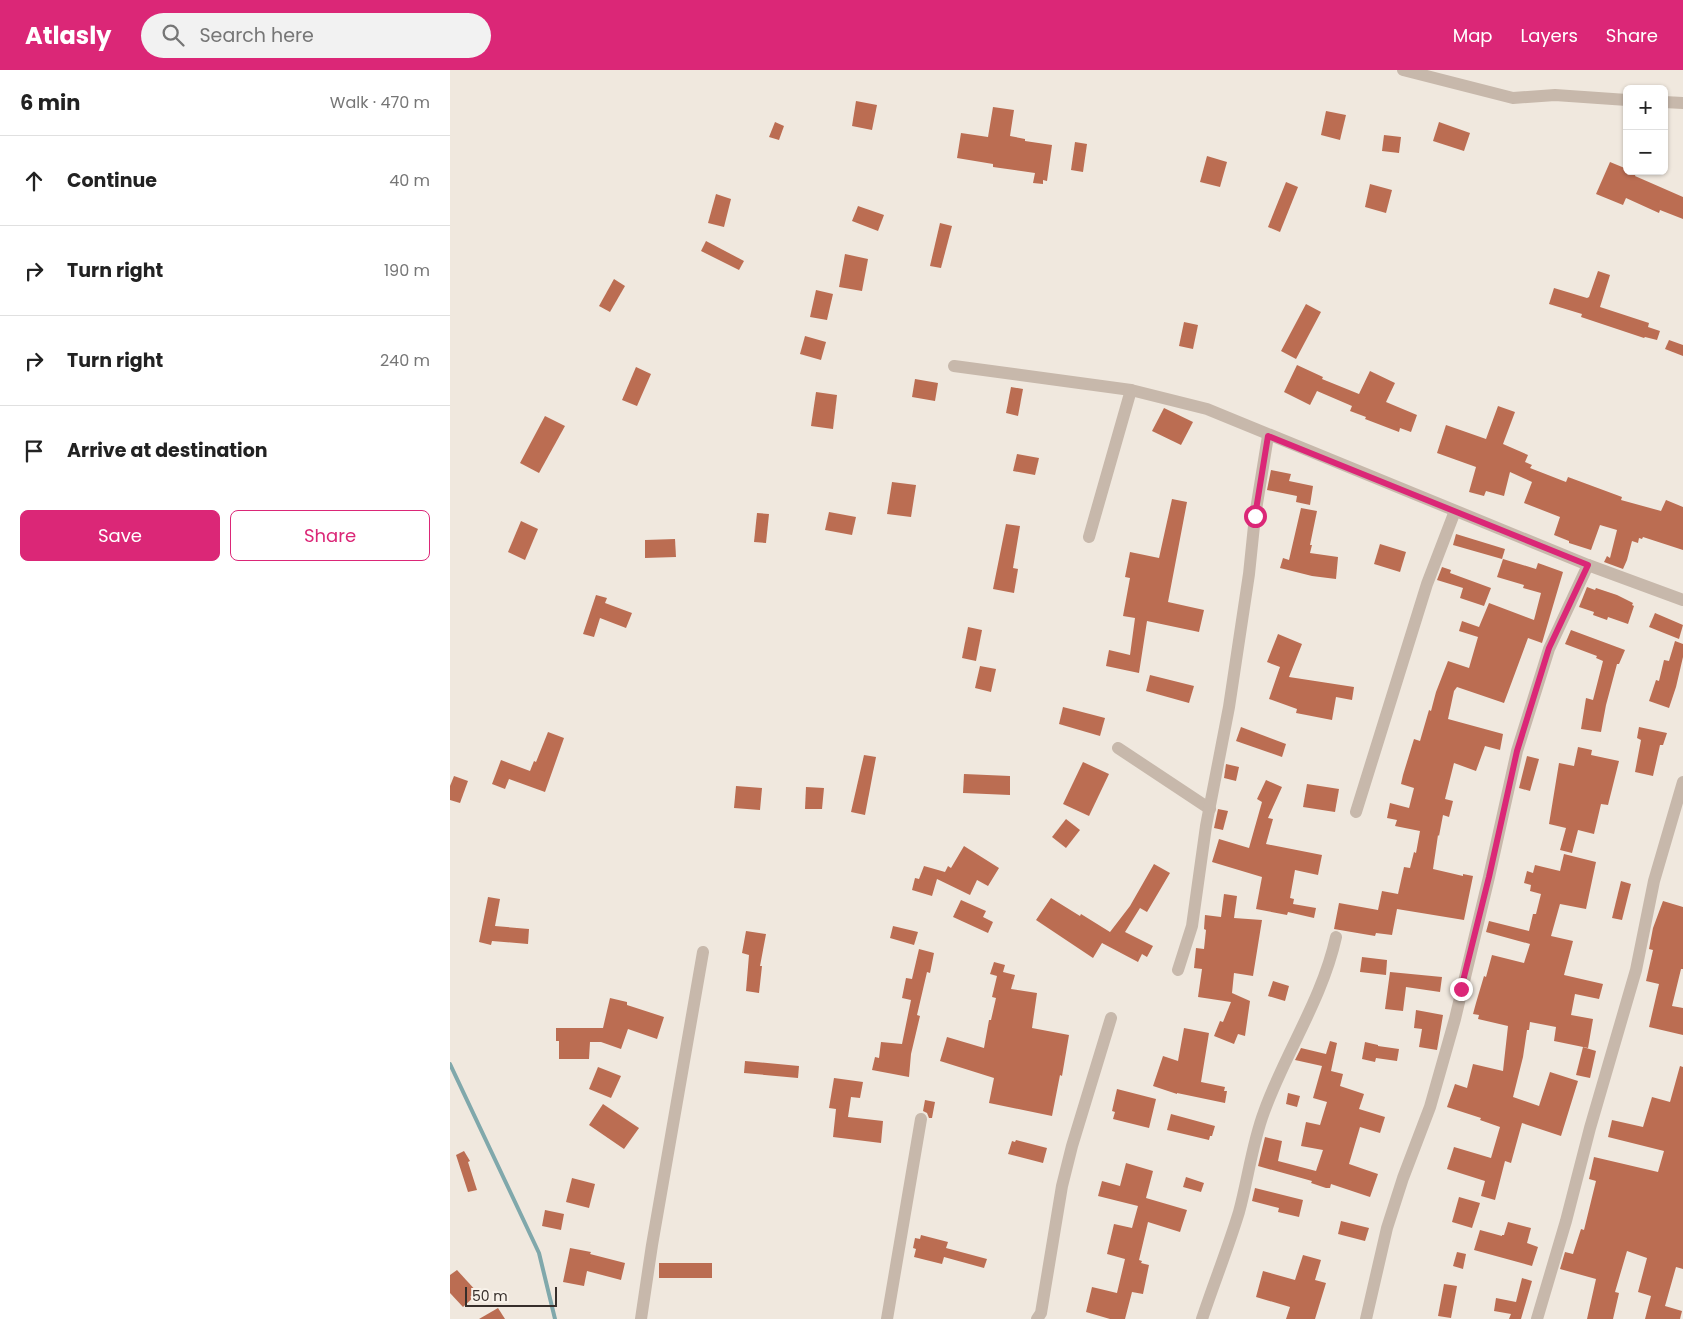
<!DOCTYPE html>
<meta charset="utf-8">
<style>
:root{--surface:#fff;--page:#f2f2f2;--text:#222;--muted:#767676;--line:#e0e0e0;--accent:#db2777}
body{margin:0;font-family:Poppins,sans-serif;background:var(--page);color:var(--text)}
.controls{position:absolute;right:15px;top:15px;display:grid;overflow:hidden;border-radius:8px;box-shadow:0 1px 4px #0004}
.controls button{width:45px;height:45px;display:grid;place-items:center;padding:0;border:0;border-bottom:1px solid var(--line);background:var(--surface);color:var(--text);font:25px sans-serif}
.scale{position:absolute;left:15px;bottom:12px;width:92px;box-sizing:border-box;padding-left:5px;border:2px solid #362e2a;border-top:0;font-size:14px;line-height:18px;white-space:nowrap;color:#362e2a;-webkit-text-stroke:4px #f8f2ea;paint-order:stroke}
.stop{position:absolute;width:15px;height:15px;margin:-11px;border:4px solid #db2777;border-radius:50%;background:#fff}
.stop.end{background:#db2777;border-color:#fff;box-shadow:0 1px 5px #0008}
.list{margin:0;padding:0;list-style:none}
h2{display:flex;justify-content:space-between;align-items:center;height:65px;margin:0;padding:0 20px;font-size:21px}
h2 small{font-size:16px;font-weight:400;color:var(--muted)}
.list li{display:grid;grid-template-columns:32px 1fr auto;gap:15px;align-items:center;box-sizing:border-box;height:90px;padding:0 20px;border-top:1px solid var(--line)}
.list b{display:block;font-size:19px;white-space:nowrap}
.list em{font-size:16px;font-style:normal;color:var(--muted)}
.actions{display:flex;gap:10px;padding:15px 20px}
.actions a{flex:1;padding:11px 0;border:1px solid var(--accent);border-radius:8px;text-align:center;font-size:18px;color:var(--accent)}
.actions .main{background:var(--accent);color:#fff}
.icon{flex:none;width:28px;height:28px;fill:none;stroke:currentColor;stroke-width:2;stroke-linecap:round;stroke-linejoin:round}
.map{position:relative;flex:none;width:1233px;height:1249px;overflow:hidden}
header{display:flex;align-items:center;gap:30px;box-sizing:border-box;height:70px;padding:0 25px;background:var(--accent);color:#fff}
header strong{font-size:24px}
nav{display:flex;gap:28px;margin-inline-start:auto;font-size:18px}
.search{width:350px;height:45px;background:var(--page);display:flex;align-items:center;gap:12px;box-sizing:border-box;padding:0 18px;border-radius:28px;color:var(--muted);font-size:19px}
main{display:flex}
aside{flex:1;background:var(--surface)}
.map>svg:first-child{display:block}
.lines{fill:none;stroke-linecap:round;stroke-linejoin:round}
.stream{stroke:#80a8ab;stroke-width:4}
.building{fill:#bb6d52}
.minor{stroke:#c7b8ab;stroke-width:12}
.route{stroke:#db2777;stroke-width:6}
</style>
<header>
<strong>Atlasly</strong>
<div class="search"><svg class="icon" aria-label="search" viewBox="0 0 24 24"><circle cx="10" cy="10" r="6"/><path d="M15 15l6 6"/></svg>Search here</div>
<nav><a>Map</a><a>Layers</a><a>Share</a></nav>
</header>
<main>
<aside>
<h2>6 min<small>Walk · 470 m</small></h2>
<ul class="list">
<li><svg class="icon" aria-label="ahead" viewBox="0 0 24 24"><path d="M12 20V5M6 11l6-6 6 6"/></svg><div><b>Continue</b></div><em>40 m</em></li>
<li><svg class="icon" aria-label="right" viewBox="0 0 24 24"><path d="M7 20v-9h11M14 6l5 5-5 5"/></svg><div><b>Turn right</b></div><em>190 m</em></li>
<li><svg class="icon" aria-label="right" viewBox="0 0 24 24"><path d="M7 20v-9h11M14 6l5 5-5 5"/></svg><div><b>Turn right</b></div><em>240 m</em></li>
<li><svg class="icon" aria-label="arrive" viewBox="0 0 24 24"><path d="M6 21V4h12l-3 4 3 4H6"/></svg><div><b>Arrive at destination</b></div></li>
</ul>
<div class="actions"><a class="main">Save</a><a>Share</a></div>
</aside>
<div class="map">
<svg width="1233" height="1249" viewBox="0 0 1233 1249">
<rect width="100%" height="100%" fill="#f0e8de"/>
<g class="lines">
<!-- stream -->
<path class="stream" d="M0 994 89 1183 105 1249"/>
</g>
<!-- building -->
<g class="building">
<path d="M406 31 427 35 422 60 402 56Z"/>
<path d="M543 37 564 40 560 66 575 69V71L602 75 597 111 593 110V114L583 113 585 103 543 97V94L507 88 511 63 538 67Z"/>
<path d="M876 41 896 45 890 70 871 65Z"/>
<path d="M325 52 334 56 329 70 319 67Z"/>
<path d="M989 52 1020 63 1014 81 983 71Z"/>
<path d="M934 65 951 67 949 83 932 81Z"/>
<path d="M625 72 637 74 633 102 621 100Z"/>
<path d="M757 86 777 92 770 117 750 112Z"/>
<path d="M1160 92 1177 99V101L1186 103 1185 106 1233 127V149L1210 140 1209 143 1176 128 1173 135 1146 124Z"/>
<path d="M836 112 848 117 830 162 818 157Z"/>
<path d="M920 114 942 120 936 143 915 137Z"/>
<path d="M266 124 281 129 274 157 258 153Z"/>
<path d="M408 136 434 145 428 161 402 151Z"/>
<path d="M490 153 502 156 491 198 480 196Z"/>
<path d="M256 171 294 191 289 200 251 181Z"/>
<path d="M395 184 418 189 412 221 389 217Z"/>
<path d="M1148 201 1160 205 1150 237 1199 253 1198 257 1210 261 1207 270 1195 267 1194 268 1131 247 1132 244 1099 234 1104 218 1137 228 1139 227Z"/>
<path d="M164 209 175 216 160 242 149 236Z"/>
<path d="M366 220 383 224 377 250 360 247Z"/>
<path d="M856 234 871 242 846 289 831 281Z"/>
<path d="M734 252 748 255 743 279 729 276Z"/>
<path d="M355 266 376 272 371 290 350 284Z"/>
<path d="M1219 270 1233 275V286L1215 279Z"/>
<path d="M847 295 873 307 872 309 909 324 920 301 945 313 936 332 967 345 961 362 950 358 949 362 915 349 916 347 900 341 902 336 867 321 860 335 834 322Z"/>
<path d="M186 297 201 304 187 336 172 330Z"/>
<path d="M465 309 488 313 485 331 462 327Z"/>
<path d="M561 317 573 319 568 346 556 343Z"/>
<path d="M366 322 387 325 383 359 361 356Z"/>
<path d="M1048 336 1065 342 1053 374 1078 385 1075 392 1082 395 1080 398 1116 412 1118 407 1172 427 1171 430 1211 441 1216 430 1233 437V480L1193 467 1192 469 1189 468 1188 473 1182 471 1177 490 1173 499 1154 492 1157 486 1160 488 1167 460 1150 455 1141 480 1119 473V471L1104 465 1110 447 1074 433 1082 412 1060 402 1054 426 1036 421 1034 426 1019 422 1026 397 987 383 996 355 1036 369Z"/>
<path d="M714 338 743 352 731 375 702 361Z"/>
<path d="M95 346 115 356 89 403 70 393Z"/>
<path d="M567 384 589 388 585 405 563 401Z"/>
<path d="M821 400 841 404 839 411 863 416 860 435 846 432 847 426 817 420Z"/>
<path d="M442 412 466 415 461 447 437 444Z"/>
<path d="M722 429 737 432 718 532 754 540 749 562 697 551 689 603 656 596 659 580 680 585 685 548 673 546 680 508 675 507 680 482 709 488Z"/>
<path d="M851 438 867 441 860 475H862L860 483 888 487 886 509 862 506 830 498 833 488 839 490Z"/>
<path d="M379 442 406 447 402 465 375 460Z"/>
<path d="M307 443 319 444 316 473 304 472Z"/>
<path d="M71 451 88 459 75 490 58 482Z"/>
<path d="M556 454 570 456 563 498 568 499 564 523 543 519Z"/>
<path d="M1006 464 1055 479 1052 489 1003 475Z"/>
<path d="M225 469 226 487 195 488V470Z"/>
<path d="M930 474 956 482 950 502 924 494Z"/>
<path d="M1053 489 1086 499 1088 493 1113 502 1092 573 1078 568 1054 633 1007 617 1004 621 998 649 1053 664 1050 680 1035 676 1026 701 1004 693 995 729 1003 731 999 747 993 745 989 766 988 765 983 799 1013 806V804L1023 806 1014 850 947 839 942 865 926 863 925 866 884 859 889 833 928 840 932 821 948 824 954 797 960 798 964 782 966 783 970 761 945 756 947 750 937 748 940 733 959 738 964 718 951 714 953 705 964 669 970 671 979 640 981 641 986 622 998 591 1019 598 1028 567 1009 561 1012 551 1029 557 1039 533 1084 550 1091 523 1073 518 1074 515 1047 507Z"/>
<path d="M992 497 1001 500 1000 503 1041 518 1034 536 1010 528 1013 518 987 510Z"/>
<path d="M1137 517 1145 520 1146 518 1167 525 1183 533 1182 535 1184 536 1178 554 1158 547 1157 550 1143 545 1144 542 1129 537Z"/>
<path d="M146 525 157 528 155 533 182 543 176 558 150 548 144 567 133 564Z"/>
<path d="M1205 543 1233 555 1229 569 1199 557Z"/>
<path d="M518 557 532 560 526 591 512 588Z"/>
<path d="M1121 560 1175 580 1169 594H1167L1156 635 1151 662 1131 659 1136 628 1143 630 1153 591 1146 588 1147 586 1115 574Z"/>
<path d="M828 564 852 574 839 607 904 617 902 630 886 627 882 650 846 643 847 639 819 629 830 597 817 592Z"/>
<path d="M1225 571 1233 574V587L1226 617 1219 638 1199 631 1206 610 1209 611 1214 590 1219 591Z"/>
<path d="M530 596 546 599 541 622 525 618Z"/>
<path d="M700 605 744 616 739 633 696 621Z"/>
<path d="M613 637 655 648 650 666 609 654Z"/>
<path d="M791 657 836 674 832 687 786 671Z"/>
<path d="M1189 657 1217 663 1213 675H1210L1203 706 1185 702 1191 670 1187 668Z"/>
<path d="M98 662 114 668 95 722 59 709 55 719 42 714 51 690 80 701 84 691 86 692Z"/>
<path d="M1128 677 1142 680 1141 685 1169 691 1158 735 1151 734 1144 764 1128 760 1122 783 1110 780 1116 758 1099 754 1109 693 1124 696Z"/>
<path d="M414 685 426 687 415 745 401 742Z"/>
<path d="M1077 686 1089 689 1080 721 1069 718Z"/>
<path d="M633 692 659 704 639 746 613 734Z"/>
<path d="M776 694 789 697 786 711 774 708Z"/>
<path d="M514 704 560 706V725L513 723Z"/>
<path d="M4 706 18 711 10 733 0 730V716Z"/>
<path d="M816 710 832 717 818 748 823 749 816 774 872 785 868 805 845 800 840 828 844 829 843 834 866 838 864 848 838 842 837 845 806 839 812 807 762 792 769 769 799 778 812 732 807 729Z"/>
<path d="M857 714 889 719 885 742 853 737Z"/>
<path d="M286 716 312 718 310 740 284 738Z"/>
<path d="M356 717 374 718 372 739H355Z"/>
<path d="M768 739 778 741 773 760 764 758Z"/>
<path d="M616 749 630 760 616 778 602 767Z"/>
<path d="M514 776 549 798 538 816 527 810 520 825 487 809 482 826 462 820 465 808 469 809 474 796 495 802 498 796 501 798Z"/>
<path d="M1114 784 1146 792 1136 839 1110 834 1101 866 1123 871 1114 905 1153 914 1149 929 1125 924 1121 945 1143 949 1138 978 1104 971 1106 957 1080 952 1079 960H1077L1073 987 1063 1027 1089 1036 1100 1002 1128 1011 1111 1066 1072 1053 1061 1093 1055 1091 1045 1130 1031 1126 1035 1111 997 1099 1004 1077 1041 1088 1050 1057 1030 1050 1031 1048 997 1037 1005 1014 1017 1018 1023 994 1053 1001 1058 956 1028 949 1029 945 1023 944 1026 933 1034 906 1036 907 1042 885 1074 893 1080 874 1036 862 1039 851 1079 861 1083 844H1086L1091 824 1080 821 1081 815 1074 813 1077 801 1083 803 1085 795 1110 801Z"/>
<path d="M704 794 720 803 697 842 690 838 675 862 703 876 697 887 692 884 688 892 652 873 643 888 586 850 601 828 630 846 631 844 660 862 680 836Z"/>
<path d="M1171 811 1181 814 1172 850 1162 848Z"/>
<path d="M774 824 787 826 784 848 812 850 803 906 784 903 782 923 800 931 795 966 788 964 784 974 764 966 770 951 773 952 781 932 748 927 752 899 744 898 746 878 754 879 756 860 754 859 755 845 771 847Z"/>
<path d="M38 827 50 829 45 856 79 859 78 874 42 871 41 875 29 872Z"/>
<path d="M511 830 536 841 533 847 543 852 538 863 503 847Z"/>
<path d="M1213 831 1233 837V899H1231L1222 936 1233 938V965L1199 957 1209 914 1196 911 1203 880 1199 879 1203 858Z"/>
<path d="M443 856 468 862 464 875 440 868Z"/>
<path d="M296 861 316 864 310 896H312L309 923 296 921 299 885 292 883Z"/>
<path d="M469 879 484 883 480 903 477 902 467 945 470 946 461 984 459 1007 422 1000 425 987 429 988 431 972 452 974 461 930 452 928 456 908 462 909Z"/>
<path d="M912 887 937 890 936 905 910 902Z"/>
<path d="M544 892 555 895 553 902 565 905 561 919 587 923 582 958 619 965 612 1006 610 1005 602 1046 539 1033 544 1008 490 991 497 967 534 978 539 950H541L546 928 542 927 547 906 540 904Z"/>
<path d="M940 902 992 907 990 922 956 917 953 941 935 939Z"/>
<path d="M823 911 839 916 835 931 818 926Z"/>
<path d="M160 928 177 932V935L214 947 207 969 178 959 171 979 151 972H140L139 989H109V971H106V958H153Z"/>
<path d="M966 940 993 945 987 980 969 977 972 959 964 958Z"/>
<path d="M734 958 759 963 751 1012 775 1017 774 1021H777L775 1033 727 1023V1024L703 1016 713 986 728 991Z"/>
<path d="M880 971 887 973 881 1001 893 1004 890 1016 914 1024 909 1039 935 1047 930 1063 910 1057 899 1094 928 1104 920 1127 881 1114 880 1118H876L861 1113 862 1111 808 1096 815 1067 832 1071 828 1091 866 1101 873 1080 851 1076 856 1052 870 1055 877 1032 863 1028 872 996 845 990 851 978 876 984Z"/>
<path d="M915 972 928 975V976L949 979 947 991 926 988 925 992 912 989Z"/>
<path d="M1133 977 1146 981 1140 1008 1126 1005Z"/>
<path d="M295 991 349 996 348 1008 294 1003Z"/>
<path d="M1230 996 1233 997V1199L1226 1197 1215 1236 1232 1241 1230 1249H1195L1201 1226 1188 1222 1197 1188 1177 1181 1165 1222 1169 1223 1163 1249H1137L1146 1209 1110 1199 1115 1182 1123 1184 1131 1159 1134 1160 1146 1111 1139 1109 1144 1087 1208 1102 1214 1081 1158 1067 1162 1050 1193 1057 1202 1027 1220 1032Z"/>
<path d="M148 997 171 1006 161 1028 139 1019Z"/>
<path d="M384 1008 413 1012 410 1028 401 1027 398 1047 433 1051 431 1073 383 1067 386 1039 379 1038Z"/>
<path d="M667 1019 706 1029 699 1058 663 1049 665 1042 662 1041Z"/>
<path d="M838 1023 850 1026 847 1037 836 1034Z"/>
<path d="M475 1030 485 1032 482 1048H479L477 1043 473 1041Z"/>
<path d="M153 1034 189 1058 174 1079 139 1055Z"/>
<path d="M721 1044 765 1056 762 1066H760L759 1070 717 1060Z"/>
<path d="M566 1070 597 1078 593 1093 558 1084 562 1071 565 1072Z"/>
<path d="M14 1081 20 1091 18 1092 27 1120 18 1122 6 1085Z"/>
<path d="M676 1093 703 1101 696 1128 737 1140 730 1162 698 1152 689 1190 692 1191 691 1193 699 1195 693 1224 682 1222 675 1249H660L636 1242 642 1217 667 1223 675 1189 657 1184 664 1154 682 1158 688 1136 648 1126 652 1111 670 1116Z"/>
<path d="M736 1107 754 1113 751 1122 733 1117Z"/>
<path d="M122 1108 145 1114 139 1138 116 1132Z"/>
<path d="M805 1118 853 1130 849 1147 828 1142 829 1138 802 1131Z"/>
<path d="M1009 1127 1030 1133 1022 1158 1002 1152Z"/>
<path d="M95 1140 114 1144 111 1160 92 1156Z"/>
<path d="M891 1151 919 1158 915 1171 888 1164Z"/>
<path d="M1058 1152 1081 1158 1077 1173 1088 1177 1082 1196 1024 1180 1030 1160 1052 1166V1165H1054Z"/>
<path d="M471 1165 498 1172 496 1178 537 1189 534 1198 494 1187 492 1194 464 1187 466 1179 463 1178 465 1168 470 1169Z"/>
<path d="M120 1178 141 1182 140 1184 175 1193 171 1210 137 1201 134 1216 113 1212Z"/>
<path d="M1007 1182 1016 1184 1013 1199 1003 1196Z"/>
<path d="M853 1185 871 1190 865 1210 876 1213 865 1249H836L840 1237 806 1227 813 1201 845 1210Z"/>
<rect x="209" y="1193" width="53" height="15"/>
<path d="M7 1200 28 1223 13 1237 0 1223V1205Z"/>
<path d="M1072 1208 1082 1211 1071 1249H1059L1061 1244 1044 1241 1046 1228 1066 1232Z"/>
<path d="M994 1214 1007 1216 1001 1248 988 1246Z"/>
<path d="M48 1238 55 1249H29Z"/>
</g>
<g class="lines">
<!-- minor -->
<g class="minor">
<path d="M953 0 1063 28 1105 25 1177 30"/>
<path d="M1214 32 1233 33"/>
<path d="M504 296 681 320 757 339 1138 495 1233 530"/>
<path d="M639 467 681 320"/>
<path d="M668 678 760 739"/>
<path d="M906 742 977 514 1005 441"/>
<path d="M728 900 742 856 756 756 779 637 799 504 805 446 818 366"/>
<path d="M191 1249 202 1175 253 882"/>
<path d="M437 1249 471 1049"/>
<path d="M587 1249 591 1243 612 1116 622 1076 661 948"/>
<path d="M752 1249C764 1213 778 1178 789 1142 798 1109 802 1074 814 1042 835 983 872 930 886 867"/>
<path d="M916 1249 937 1158 953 1108 980 1037 1005 949 1039 807 1067 681 1099 579 1138 495"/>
<path d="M1087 1249 1116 1151 1140 1058 1186 900 1204 811 1233 712"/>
</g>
</g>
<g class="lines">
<!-- route -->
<path class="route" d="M805 446 818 366 1138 495 1099 578 1067 681 1039 807 1011 919"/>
</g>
</svg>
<div class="controls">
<button>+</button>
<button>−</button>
</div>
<div class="scale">50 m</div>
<div class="stop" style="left:805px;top:446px"></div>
<div class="stop end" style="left:1011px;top:919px"></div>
</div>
</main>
